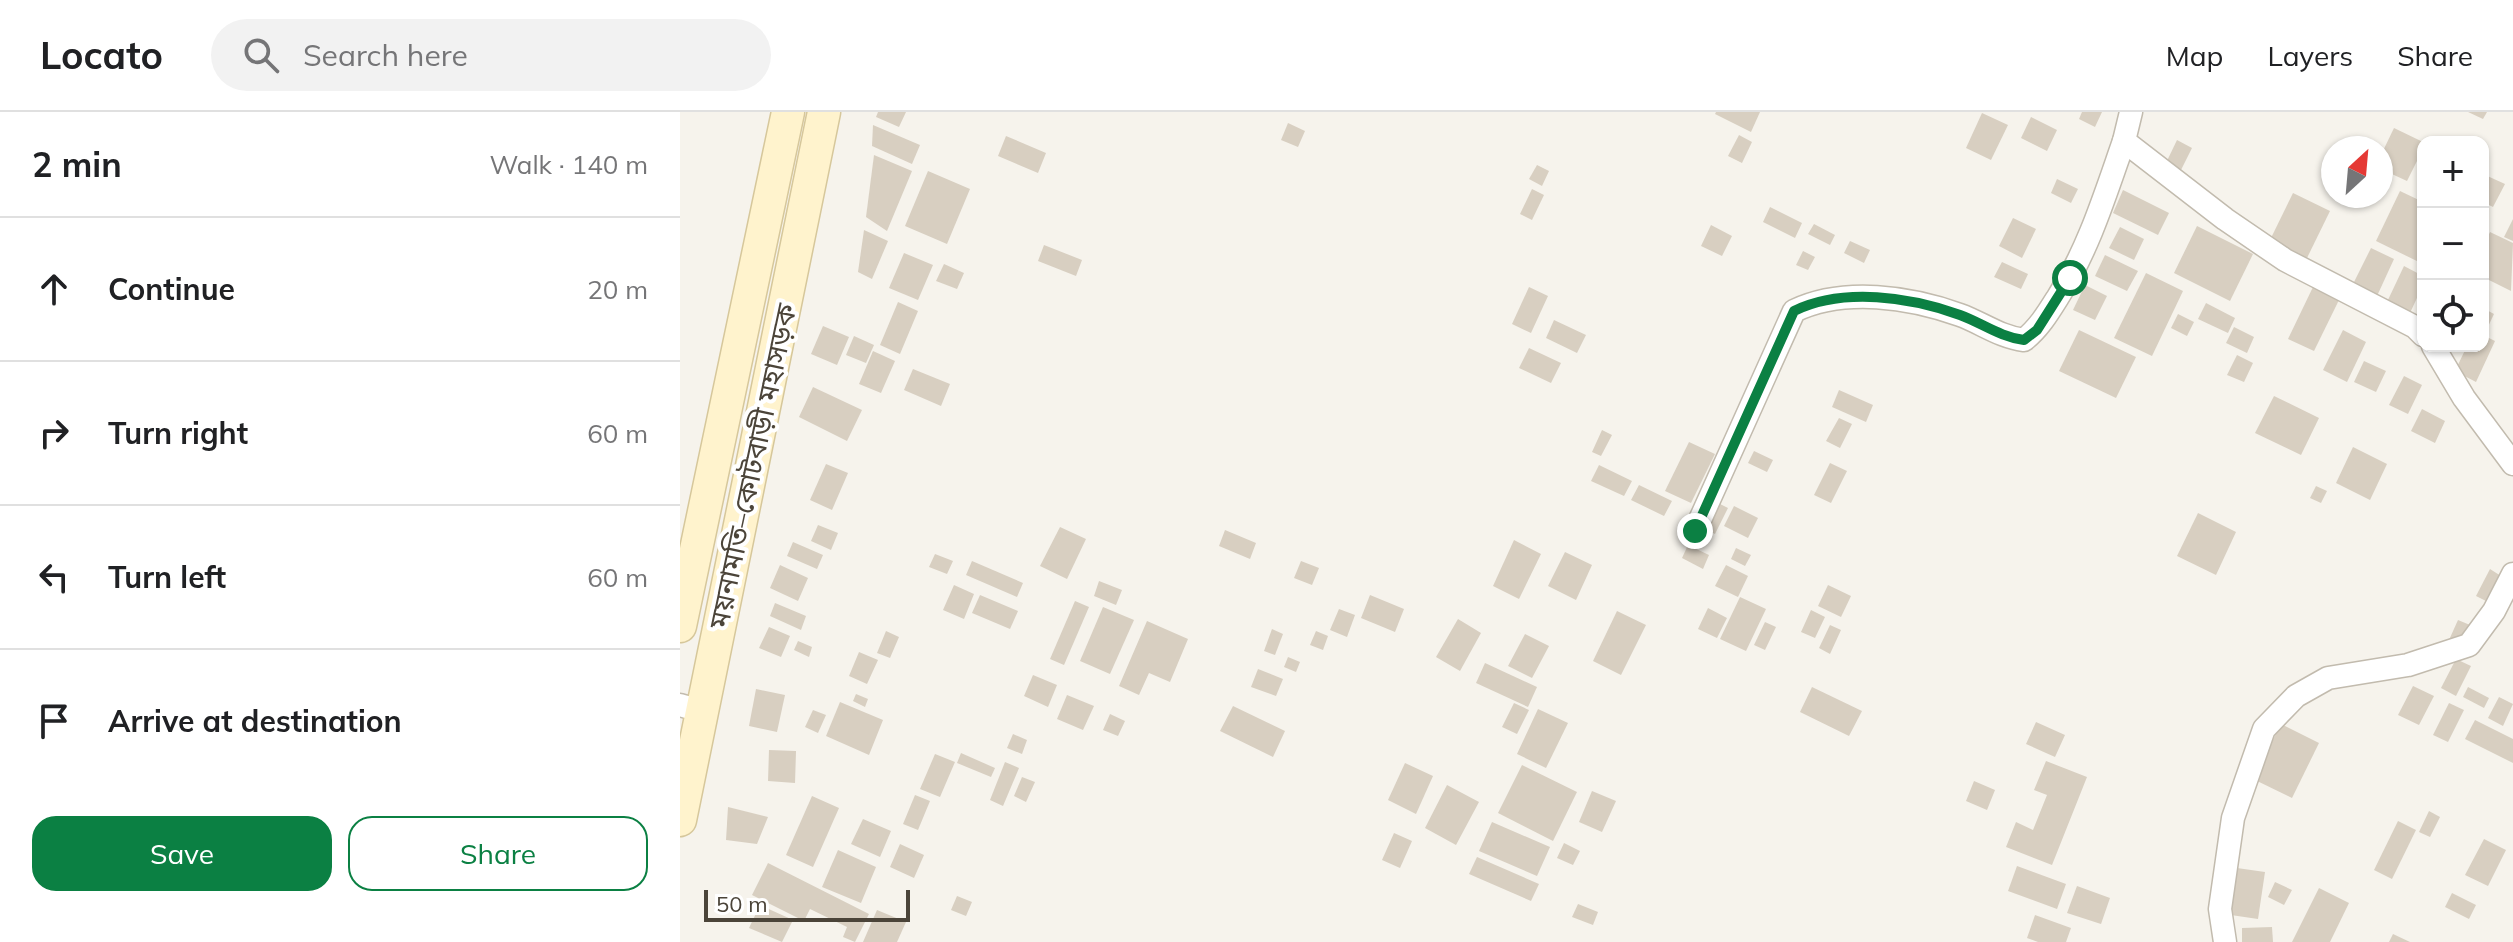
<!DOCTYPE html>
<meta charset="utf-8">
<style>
:root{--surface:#fff;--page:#f2f2f2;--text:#202124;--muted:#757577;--line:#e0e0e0;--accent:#0b8043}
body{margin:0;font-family:Mulish,"Noto Sans Bengali",sans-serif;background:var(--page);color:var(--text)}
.controls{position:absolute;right:24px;top:24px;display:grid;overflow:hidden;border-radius:16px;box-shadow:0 2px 6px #0004}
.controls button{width:72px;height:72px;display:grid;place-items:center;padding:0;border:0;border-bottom:2px solid var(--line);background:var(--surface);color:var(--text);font:40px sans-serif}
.compass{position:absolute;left:1641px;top:24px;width:72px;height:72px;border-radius:50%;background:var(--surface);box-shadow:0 2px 6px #0004;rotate:26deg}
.scale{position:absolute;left:24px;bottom:20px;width:206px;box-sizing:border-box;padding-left:8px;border:4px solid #4b4439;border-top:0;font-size:22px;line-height:28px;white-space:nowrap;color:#4b4439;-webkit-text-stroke:6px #fff;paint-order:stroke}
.stop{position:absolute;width:24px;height:24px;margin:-18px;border:6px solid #0b8043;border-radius:50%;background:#fff}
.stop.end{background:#0b8043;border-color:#fff;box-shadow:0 2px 8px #0008}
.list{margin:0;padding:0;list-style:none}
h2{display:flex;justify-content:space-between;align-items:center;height:104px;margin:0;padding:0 32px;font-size:34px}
h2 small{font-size:26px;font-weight:400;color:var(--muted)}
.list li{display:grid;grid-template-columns:52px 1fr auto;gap:24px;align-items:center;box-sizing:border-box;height:144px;padding:0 32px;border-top:2px solid var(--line)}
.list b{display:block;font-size:30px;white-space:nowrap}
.list em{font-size:26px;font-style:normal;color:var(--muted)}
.actions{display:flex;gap:16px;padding:24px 32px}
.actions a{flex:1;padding:18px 0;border:2px solid var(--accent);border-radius:24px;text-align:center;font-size:28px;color:var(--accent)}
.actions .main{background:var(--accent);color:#fff}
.icon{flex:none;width:44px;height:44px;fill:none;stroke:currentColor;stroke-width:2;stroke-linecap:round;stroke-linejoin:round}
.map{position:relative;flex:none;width:1833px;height:830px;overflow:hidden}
header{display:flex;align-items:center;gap:48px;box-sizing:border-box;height:112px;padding:0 40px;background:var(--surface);border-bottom:2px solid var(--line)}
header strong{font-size:38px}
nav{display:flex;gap:44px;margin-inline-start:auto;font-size:28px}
.search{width:560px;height:72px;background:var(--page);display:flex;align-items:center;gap:20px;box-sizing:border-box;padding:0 28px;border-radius:44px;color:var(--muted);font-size:30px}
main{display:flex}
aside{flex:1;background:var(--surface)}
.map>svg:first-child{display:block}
.building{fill:#d8cfc1}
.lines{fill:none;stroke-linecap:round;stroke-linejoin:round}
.street-casing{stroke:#c2bbae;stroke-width:25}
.secondary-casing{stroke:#d6c79b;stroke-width:35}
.street{stroke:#fff;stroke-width:22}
.secondary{stroke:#fff3cd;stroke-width:32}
.route{stroke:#0b8043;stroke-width:10}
.labels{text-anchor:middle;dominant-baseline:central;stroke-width:8;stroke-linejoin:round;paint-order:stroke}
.street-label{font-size:28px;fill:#4b4439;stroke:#fff}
</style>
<header>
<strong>Locato</strong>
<div class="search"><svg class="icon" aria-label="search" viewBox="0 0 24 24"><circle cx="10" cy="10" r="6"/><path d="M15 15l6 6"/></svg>Search here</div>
<nav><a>Map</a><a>Layers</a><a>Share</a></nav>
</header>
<main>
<aside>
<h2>2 min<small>Walk · 140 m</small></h2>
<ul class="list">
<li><svg class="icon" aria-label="ahead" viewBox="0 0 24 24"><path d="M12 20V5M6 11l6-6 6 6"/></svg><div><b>Continue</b></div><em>20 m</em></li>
<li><svg class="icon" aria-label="right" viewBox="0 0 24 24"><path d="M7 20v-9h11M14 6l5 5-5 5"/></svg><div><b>Turn right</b></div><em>60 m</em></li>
<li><svg class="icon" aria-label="left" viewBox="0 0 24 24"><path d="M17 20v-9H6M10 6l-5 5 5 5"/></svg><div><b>Turn left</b></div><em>60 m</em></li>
<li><svg class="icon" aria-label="arrive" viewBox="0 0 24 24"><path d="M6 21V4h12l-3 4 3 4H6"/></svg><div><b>Arrive at destination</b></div></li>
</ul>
<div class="actions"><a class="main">Save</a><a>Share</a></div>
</aside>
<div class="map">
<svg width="1833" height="830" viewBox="0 0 1833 830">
<rect width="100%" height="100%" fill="#f6f3ec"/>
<!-- building -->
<g class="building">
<path d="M198 0H226L219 15 196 5Z"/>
<path d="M1036 0H1080L1071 20 1035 2Z"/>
<path d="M1402 0H1422L1415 15 1399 7Z"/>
<path d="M1788 0H1807L1803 7Z"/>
<path d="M1302 1 1328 13 1311 48 1286 36Z"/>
<path d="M1351 5 1377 18 1367 39 1341 26Z"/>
<path d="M608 11 625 19 618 35 601 28Z"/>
<path d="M193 13 240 33 232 52 192 34Z"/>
<path d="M1714 16 1743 30V37L1727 69 1701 57V43Z"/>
<path d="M1059 23 1072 30 1062 51 1048 44Z"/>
<path d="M326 24 366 41 358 61 318 44Z"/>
<path d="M1497 28 1512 36 1500 60 1485 53Z"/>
<path d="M194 43 232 59 207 119 186 105Z"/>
<path d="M857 53 869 59 862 74 849 67Z"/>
<path d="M248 59 290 77 267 132 225 114Z"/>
<path d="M1803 62 1825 72 1813 95 1803 90Z"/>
<path d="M1377 67 1398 77 1391 91 1371 81Z"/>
<path d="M852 77 864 83 852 108 840 102Z"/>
<path d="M1443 78 1489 101 1478 123 1433 101Z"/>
<path d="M1720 79 1743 90V152L1696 129Z"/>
<path d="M1613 81 1650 99 1627 146 1590 128Z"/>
<path d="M1090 95 1122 111 1115 126 1083 110Z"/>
<path d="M1333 106 1356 117 1342 146 1319 134Z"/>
<path d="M1833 107V129L1824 125Z"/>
<path d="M1134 112 1155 123 1150 133 1128 122Z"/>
<path d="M1031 113 1052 124 1042 144 1021 134Z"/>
<path d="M1517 114 1573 142 1550 189 1494 161Z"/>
<path d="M1440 115 1464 127 1454 148 1429 136Z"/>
<path d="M184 118 208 129 192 167 178 160Z"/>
<path d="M1810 120 1833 131 1831 179 1803 165V135Z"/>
<path d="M1170 129 1190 138 1184 151 1164 141Z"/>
<path d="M364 133 402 148 396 164 358 149Z"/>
<path d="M1691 136 1714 147 1697 184 1673 172Z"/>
<path d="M1123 139 1135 145 1128 158 1116 153Z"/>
<path d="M224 141 253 153 238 188 209 176Z"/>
<path d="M1425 143 1458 159 1447 179 1415 164Z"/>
<path d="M1322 150 1348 162 1341 177 1314 165Z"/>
<path d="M264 152 284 161 277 177 256 169Z"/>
<path d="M1724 154 1743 164V173L1730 201 1707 190Z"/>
<path d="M1466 161 1503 179 1472 244 1434 226Z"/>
<path d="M1405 173 1427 184 1415 208 1393 198Z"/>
<path d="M849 175 868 184 851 221 832 212Z"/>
<path d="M1633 175 1659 188 1634 239 1608 227Z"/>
<path d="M218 190 238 199 220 242 200 233Z"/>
<path d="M1526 191 1555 206 1548 221 1518 207Z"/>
<path d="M1803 196 1814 202 1805 221 1803 220Z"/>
<path d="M1498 202 1514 210 1507 224 1491 216Z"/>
<path d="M874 208 906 223 897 241 866 226Z"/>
<path d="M143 214 169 225 157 253 131 242Z"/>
<path d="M1554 215 1574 225 1567 241 1546 231Z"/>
<path d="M1399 218 1456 245 1436 286 1379 259Z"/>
<path d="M1663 218 1686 230 1667 270 1643 258Z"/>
<path d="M1803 223 1815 229 1796 270 1775 259 1787 234H1803Z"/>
<path d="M174 224 194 233 186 251 166 243Z"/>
<path d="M849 236 881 251 871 271 839 256Z"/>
<path d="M193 239 215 249 201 281 179 272Z"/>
<path d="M1557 243 1573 251 1564 270 1547 263Z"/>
<path d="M1684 249 1706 259 1696 280 1674 270Z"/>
<path d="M233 257 270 272 261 294 224 278Z"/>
<path d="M1724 264 1742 273 1728 302 1709 293Z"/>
<path d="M133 275 182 298 167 329 119 305Z"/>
<path d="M1159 278 1193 293 1186 310 1152 295Z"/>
<path d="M1594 284 1639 306 1621 343 1575 321Z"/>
<path d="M1742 297 1765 309 1755 331 1731 319Z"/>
<path d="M1159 306 1172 312 1160 336 1146 329Z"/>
<path d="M922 318 932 323 921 344 912 340Z"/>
<path d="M1009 330 1035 342 1011 391 985 379Z"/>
<path d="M1673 335 1707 352 1690 388 1656 371Z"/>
<path d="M1074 339 1093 348 1087 360 1068 351Z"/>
<path d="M1150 351 1167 359 1151 391 1134 383Z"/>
<path d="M146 352 168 361 152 398 130 388Z"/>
<path d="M919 353 952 369 944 384 911 369Z"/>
<path d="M959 373 992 389 984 404 951 388Z"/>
<path d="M1636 374 1647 379 1641 391 1630 386Z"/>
<path d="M1036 390 1048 396 1035 422 1023 416Z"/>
<path d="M1054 394 1078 406 1068 426 1044 414Z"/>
<path d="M1518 401 1556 420 1536 463 1497 444Z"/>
<path d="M138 413 158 421 151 438 131 429Z"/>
<path d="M380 415 406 427 387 467 360 454Z"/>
<path d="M545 418 576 431 570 447 539 434Z"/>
<path d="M834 428 861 442 839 487 813 474Z"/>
<path d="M113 430 143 443 137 457 107 444Z"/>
<path d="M1008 433 1029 443 1023 457 1002 446Z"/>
<path d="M1056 436 1071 443 1065 454 1051 447Z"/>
<path d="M885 440 912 453 896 488 868 474Z"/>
<path d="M255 442 273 449 267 462 249 455Z"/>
<path d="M292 449 343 471 337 485 286 463Z"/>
<path d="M621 449 639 456 632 473 614 466Z"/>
<path d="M100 453 128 466 118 489 90 476Z"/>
<path d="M1046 453 1068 464 1058 485 1035 474Z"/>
<path d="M1810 457 1821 464 1808 490 1796 484Z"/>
<path d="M419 469 442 478 436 493 414 484Z"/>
<path d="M274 473 294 482 284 507 263 498Z"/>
<path d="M1148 473 1171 484 1161 505 1138 494Z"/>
<path d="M300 483 338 499 330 517 292 501Z"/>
<path d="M690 483 724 497 715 520 681 506Z"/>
<path d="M1060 485 1086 497 1066 539 1040 527Z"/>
<path d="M395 489 409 495 384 553 370 547Z"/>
<path d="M95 491 126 504 121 518 90 504Z"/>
<path d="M423 495 454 508 430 562 400 549Z"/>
<path d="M1028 496 1047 506 1037 526 1018 517Z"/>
<path d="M659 497 675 503 667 525 650 518Z"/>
<path d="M1131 498 1145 505 1135 526 1121 520Z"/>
<path d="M937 499 966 513 941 563 913 549Z"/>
<path d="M778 507 801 521 780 559 756 545Z"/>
<path d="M1778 508 1790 513 1780 534 1769 528Z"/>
<path d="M467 509 508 527 490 570 469 561 459 583 439 574Z"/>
<path d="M1085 510 1096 515 1085 538 1074 533Z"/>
<path d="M1150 513 1161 518 1150 542 1139 536Z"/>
<path d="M89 515 110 524 101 545 79 536Z"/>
<path d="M592 517 603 522 595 543 584 539Z"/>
<path d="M206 519 219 525 210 546 197 541Z"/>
<path d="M636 519 648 524 643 538 630 533Z"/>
<path d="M845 522 869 534 852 566 828 554Z"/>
<path d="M118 529 132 535 129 545 114 538Z"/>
<path d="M179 540 198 548 187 572 169 564Z"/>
<path d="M608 545 620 550 616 560 604 555Z"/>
<path d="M1776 547 1791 554 1776 584 1761 576Z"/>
<path d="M805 551 857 575 848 595 796 571Z"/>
<path d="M578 557 603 567 596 584 571 575Z"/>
<path d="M353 563 377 573 368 595 344 584Z"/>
<path d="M1733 574 1754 584 1739 613 1718 603Z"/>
<path d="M1132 575 1182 599 1169 624 1120 600Z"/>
<path d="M1788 575 1809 586 1804 596 1783 585Z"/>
<path d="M76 577 105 583 97 620 69 614Z"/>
<path d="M176 582 188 587 185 595 173 589Z"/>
<path d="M387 583 414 594 403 618 377 607Z"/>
<path d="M1819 585 1833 592 1823 614 1808 606Z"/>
<path d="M160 590 203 608 189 643 146 624Z"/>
<path d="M834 591 849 598 837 622 822 615Z"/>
<path d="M1769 591 1784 598 1768 630 1753 623Z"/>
<path d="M553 594 605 619 593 645 540 619Z"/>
<path d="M858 597 888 611 866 656 837 642Z"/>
<path d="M133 598 146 603 138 621 125 615Z"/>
<path d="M430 602 445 609 438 624 423 618Z"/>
<path d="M1795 608 1833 627V651L1785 627Z"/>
<path d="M1356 610 1385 623 1375 645 1346 632Z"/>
<path d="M1601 612 1639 631 1612 686 1573 667Z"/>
<path d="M333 622 347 628 342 642 327 636Z"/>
<path d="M89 638 116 639 115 671 88 669Z"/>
<path d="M281 641 315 656 311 665 277 651Z"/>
<path d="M255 642 275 650 260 685 240 677Z"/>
<path d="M1366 649 1407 665 1372 753 1326 735 1336 710 1353 718 1367 683 1354 678Z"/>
<path d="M325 650 339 656 323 694 310 688Z"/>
<path d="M725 651 753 664 736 702 708 688Z"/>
<path d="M842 653 897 680 873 729 818 701Z"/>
<path d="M342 665 355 670 346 690 334 684Z"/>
<path d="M1294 669 1315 678 1307 698 1286 689Z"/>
<path d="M767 673 799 690 776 733 745 716Z"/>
<path d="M912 679 936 689 922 720 899 710Z"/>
<path d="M235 683 250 689 238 718 223 712Z"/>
<path d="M132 684 159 696 133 755 106 743Z"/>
<path d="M48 695 88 705 77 732 46 728Z"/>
<path d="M1749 699 1760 705 1750 725 1739 720Z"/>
<path d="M183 707 211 719 200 745 171 732Z"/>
<path d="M1718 709 1736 718 1712 767 1694 758Z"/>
<path d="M812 710 870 735 857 764 799 739Z"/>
<path d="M714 721 732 729 720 756 702 748Z"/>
<path d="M1804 727 1826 738 1808 774 1785 763Z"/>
<path d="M884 731 900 739 893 753 877 746Z"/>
<path d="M220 732 244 743 234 766 210 755Z"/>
<path d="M158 738 196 755 181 791 142 775Z"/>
<path d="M797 745 859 772 851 789 789 762Z"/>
<path d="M88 751 189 802 175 830 163 825 167 815 130 797 124 809 72 783Z"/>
<path d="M1337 754 1386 772 1377 797 1328 779Z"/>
<path d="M1550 755 1585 760 1578 807 1544 802Z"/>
<path d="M1595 770 1612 778 1604 793 1588 785Z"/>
<path d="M1397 774 1430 786 1421 812 1387 801Z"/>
<path d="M1639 776 1669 791 1650 830H1612Z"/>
<path d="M1772 781 1796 793 1789 807 1765 795Z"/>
<path d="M277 784 292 790 286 804 271 798Z"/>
<path d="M898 792 918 800 913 813 892 805Z"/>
<path d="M80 793 113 808 102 830 69 816Z"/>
<path d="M197 798 226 810 217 830H183Z"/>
<path d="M1355 803 1391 816 1386 830H1358L1347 826Z"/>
<path d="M1592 815 1593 830H1562V816Z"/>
<path d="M1713 822 1730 830H1709Z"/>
</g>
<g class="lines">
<defs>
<g id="street">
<path d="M1451 0 1444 29 1545 107 1605 148 1735 215 1743 223"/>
<path d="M1753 234 1784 286 1833 352"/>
<path d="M1015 419 1114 199C1164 175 1230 185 1280 203 1302 211 1320 225 1344 228 1359 216 1368 201 1378 185 1409 136 1425 83 1444 29"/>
<path d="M0 593 21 599"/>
<path d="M1545 830 1540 797 1553 706 1584 617 1616 584 1648 566 1728 553 1789 533 1814 499 1833 462"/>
</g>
<g id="secondary">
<path d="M0 514 108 0"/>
<path d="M0 708 144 0"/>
</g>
</defs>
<!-- street casing -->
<use href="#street" class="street-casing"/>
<!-- secondary casing -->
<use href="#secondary" class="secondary-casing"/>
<!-- street -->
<use href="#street" class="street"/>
<!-- secondary -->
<use href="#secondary" class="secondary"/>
</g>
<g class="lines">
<!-- route -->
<path class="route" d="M1015 419 1114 199C1163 175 1231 185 1280 203 1302 211 1320 225 1344 228L1357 218 1390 166"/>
</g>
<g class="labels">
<!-- street labels -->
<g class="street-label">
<text transform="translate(72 354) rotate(-78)">ময়নামতি–কোটবাড়ী মহাসড়ক</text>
</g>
</g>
</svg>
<div class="controls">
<button>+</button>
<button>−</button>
<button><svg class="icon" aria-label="locate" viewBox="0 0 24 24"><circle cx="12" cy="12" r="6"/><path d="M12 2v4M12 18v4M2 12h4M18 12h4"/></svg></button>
</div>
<svg class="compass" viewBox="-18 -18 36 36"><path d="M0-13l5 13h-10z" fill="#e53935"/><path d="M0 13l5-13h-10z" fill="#757577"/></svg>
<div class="scale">50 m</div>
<div class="stop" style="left:1390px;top:166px"></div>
<div class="stop end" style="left:1015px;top:419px"></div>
</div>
</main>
